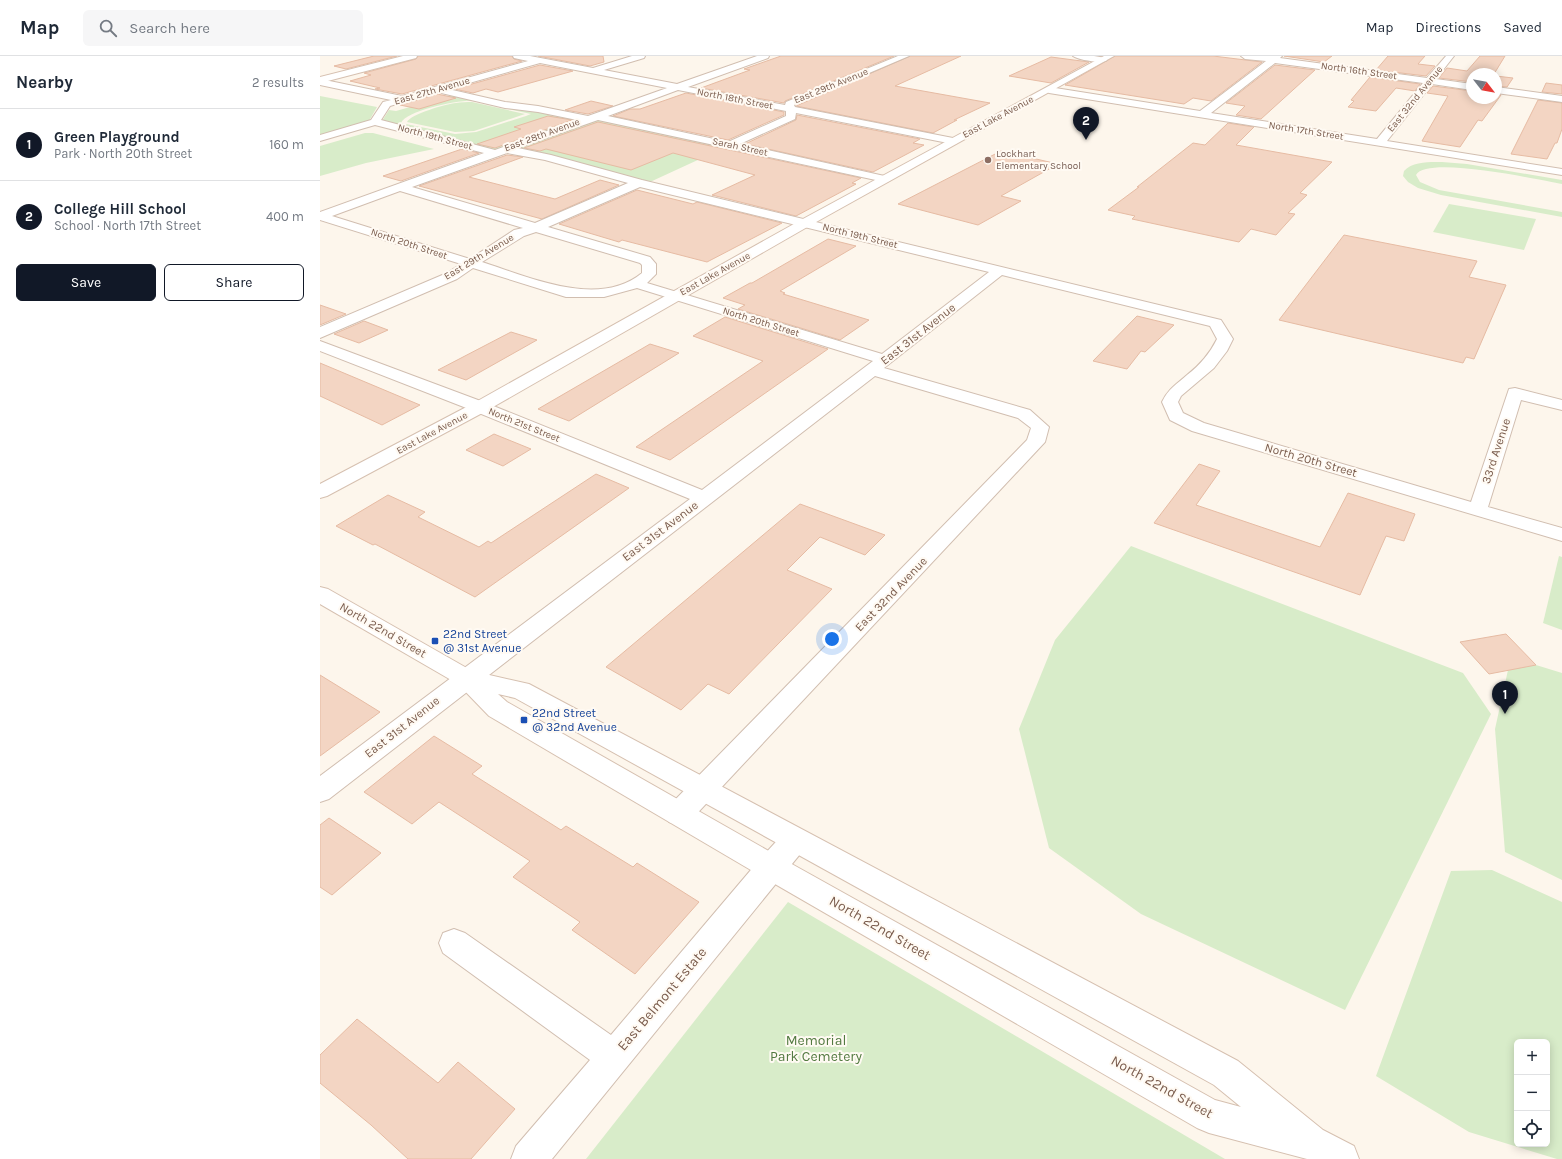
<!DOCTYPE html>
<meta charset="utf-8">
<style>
:root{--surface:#fff;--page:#f6f6f7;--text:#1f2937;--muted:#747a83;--line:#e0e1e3;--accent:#111827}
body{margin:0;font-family:Karla,sans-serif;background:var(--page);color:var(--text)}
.controls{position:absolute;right:12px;bottom:12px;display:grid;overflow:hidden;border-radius:6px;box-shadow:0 2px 10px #0003}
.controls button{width:36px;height:36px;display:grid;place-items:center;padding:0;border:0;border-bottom:1px solid var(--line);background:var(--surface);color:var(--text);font:20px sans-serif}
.compass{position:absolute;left:1146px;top:12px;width:36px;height:36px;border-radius:50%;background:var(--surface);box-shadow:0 2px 10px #0003;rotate:121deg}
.you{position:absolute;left:512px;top:583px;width:14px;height:14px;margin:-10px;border:3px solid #fff;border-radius:50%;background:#1a73e8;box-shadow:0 0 0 6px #1a73e833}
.badge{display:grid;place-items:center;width:26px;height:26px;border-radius:50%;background:var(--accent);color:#fff;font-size:13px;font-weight:700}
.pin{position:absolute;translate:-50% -33px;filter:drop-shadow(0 1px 2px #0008)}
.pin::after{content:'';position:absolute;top:21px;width:14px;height:12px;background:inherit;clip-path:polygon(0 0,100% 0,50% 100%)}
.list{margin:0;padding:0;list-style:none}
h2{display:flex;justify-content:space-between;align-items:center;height:52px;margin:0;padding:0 16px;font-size:17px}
h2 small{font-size:13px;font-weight:400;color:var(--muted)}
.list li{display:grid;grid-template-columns:26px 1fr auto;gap:12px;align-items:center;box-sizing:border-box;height:72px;padding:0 16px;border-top:1px solid var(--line)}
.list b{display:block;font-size:15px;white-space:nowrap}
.list p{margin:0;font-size:13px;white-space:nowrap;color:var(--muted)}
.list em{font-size:13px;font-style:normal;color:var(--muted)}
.actions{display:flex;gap:8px;padding:12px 16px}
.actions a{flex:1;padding:9px 0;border:1px solid var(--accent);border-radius:6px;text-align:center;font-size:14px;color:var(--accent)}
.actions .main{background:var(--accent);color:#fff}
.icon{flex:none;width:22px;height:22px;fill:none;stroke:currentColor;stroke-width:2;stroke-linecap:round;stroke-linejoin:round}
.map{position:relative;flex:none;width:1242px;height:1103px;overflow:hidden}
header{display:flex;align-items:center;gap:24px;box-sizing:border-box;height:56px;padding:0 20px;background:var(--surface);border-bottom:1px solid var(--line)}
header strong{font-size:19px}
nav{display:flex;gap:22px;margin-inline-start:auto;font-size:14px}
.search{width:280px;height:36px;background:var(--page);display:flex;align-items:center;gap:10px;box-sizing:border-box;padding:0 14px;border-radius:6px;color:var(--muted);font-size:15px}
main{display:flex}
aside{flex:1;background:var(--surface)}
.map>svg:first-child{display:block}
.green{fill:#d8ecc9;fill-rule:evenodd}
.building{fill:#f3d5c3;stroke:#e6bba3}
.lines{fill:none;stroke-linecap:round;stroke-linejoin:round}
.street-casing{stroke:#d1beb0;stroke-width:2}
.secondary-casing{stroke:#d6c0b0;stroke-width:2}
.street{fill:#fff;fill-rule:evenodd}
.secondary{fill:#fff;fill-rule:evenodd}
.education-dot{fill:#8d6e63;stroke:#fffaf3;stroke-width:1.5}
.transit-dot{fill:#1a4fb4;stroke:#fffaf3;stroke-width:1.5}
.labels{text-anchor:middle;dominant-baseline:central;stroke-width:4;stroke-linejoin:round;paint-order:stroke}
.far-street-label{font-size:10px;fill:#7a5c4d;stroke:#fffaf3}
.far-education-label{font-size:10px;fill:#785e54;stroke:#fffaf3;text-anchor:start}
.street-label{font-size:12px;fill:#7a5c4d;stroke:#fffaf3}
.transit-label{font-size:12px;fill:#164399;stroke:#fffaf3;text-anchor:start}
.near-street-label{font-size:14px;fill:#7a5c4d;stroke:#fffaf3}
.near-park-label{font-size:14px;fill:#537a41;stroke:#fffaf3}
</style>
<header>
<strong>Map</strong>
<div class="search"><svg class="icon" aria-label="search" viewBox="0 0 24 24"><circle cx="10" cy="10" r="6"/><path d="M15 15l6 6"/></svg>Search here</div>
<nav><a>Map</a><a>Directions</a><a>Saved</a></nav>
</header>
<main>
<aside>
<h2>Nearby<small>2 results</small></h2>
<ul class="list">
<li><span class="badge">1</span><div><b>Green Playground</b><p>Park · North 20th Street</p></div><em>160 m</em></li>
<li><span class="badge">2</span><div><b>College Hill School</b><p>School · North 17th Street</p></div><em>400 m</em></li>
</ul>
<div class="actions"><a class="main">Save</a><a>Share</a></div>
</aside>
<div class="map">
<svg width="1242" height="1103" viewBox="0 0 1242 1103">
<rect width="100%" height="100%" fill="#fdf6ec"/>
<!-- green -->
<g class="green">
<path d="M132 39 177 50C170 49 162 46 155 45 141 43 87 54 81 67L135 78 156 76 206 60 211 58 179 51 214 54 258 63 175 94 62 65 69 54 76 55Z"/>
<path d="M0 40 57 51 49 65 0 80Z"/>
<path d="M152 46 205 58 154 75 135 76 87 66C91 58 126 48 136 47 141 46 147 46 152 46Z"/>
<path d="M276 63 406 91 330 126 232 99 195 92Z"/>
<path d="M45 77H53L114 93 46 107 0 120V90Z"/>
<path d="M1122 106 1147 108 1242 124V128C1219 124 1107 99 1096 119L1100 126 1119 134 1242 156V161L1121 139 1098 132 1088 126 1083 120 1084 115C1093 105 1110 106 1122 106Z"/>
<path d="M1129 148 1216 163 1204 194 1113 176Z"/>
<path d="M811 490 1143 617 1171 658 1025 954 821 858 729 792 699 673 735 584Z"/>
<path d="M1239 500 1242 501V574L1223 567Z"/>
<path d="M1216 609 1242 617V824L1185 796 1175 673 1188 614Z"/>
<path d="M1172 814 1242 846V1103H1237L1149 1076 1056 1020 1131 815ZM1197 986H1227V1088H1197Z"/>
<path d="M468 846 905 1103H266Z"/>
</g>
<!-- building -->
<g class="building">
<path d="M54 0H77L26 13 14 10Z"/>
<path d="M98 0H192L194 3 202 5 82 38 55 33 60 32 30 25 51 19 44 17 96 3Z"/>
<path d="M218 0H283L284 6 270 10Z"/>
<path d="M461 0H574L465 45 464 47 381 32 430 14 424 13Z"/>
<path d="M590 0H641L575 30 670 47 634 64H637L613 77 476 50Z"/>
<path d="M795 0H893L942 6 891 45 873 42 864 48 745 29Z"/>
<path d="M964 0H1012L1004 6Z"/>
<path d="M1068 0H1105L1098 8 1115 10 1106 20 1056 14Z"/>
<path d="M1160 0H1185L1174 18H1152V26L1119 22 1127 12 1147 15Z"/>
<path d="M731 1 769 6 731 27 689 20Z"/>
<path d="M220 9 253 15 178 36 166 33 153 37 134 33Z"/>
<path d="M955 9 995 14 941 63 916 59 925 50 906 47Z"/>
<path d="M1176 20 1193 22 1187 31 1176 30Z"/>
<path d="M1050 21 1100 28 1095 35 1076 32 1056 55 1028 51 1034 45 1031 44Z"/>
<path d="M1226 27 1242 29V38L1222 36Z"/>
<path d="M1113 30 1152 35V42H1176V39H1181L1162 65 1158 64 1140 91 1102 85 1128 40 1107 37Z"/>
<path d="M366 37 464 56V59L408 84 293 60 310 53H320Z"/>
<path d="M117 38 136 42 99 53 80 49Z"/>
<path d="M1218 44 1242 47V73L1237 87H1235L1227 103 1191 98Z"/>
<path d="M271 45 293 50 268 58 245 54Z"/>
<path d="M477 59 600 83 593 87 604 89 553 116 425 88 476 64Z"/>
<path d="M228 60 252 64 175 92 157 88 201 73 194 71Z"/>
<path d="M278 66 541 122 532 127 536 128 476 160 392 139 435 119 353 97 311 114 226 93 220 95 204 92Z"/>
<path d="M908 67 934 71 916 89 1012 106 980 137 987 139 968 157 975 158 956 179 931 173 919 186 812 163 815 160 788 154 819 131H817L873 87 885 89Z"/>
<path d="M142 93 159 97 81 125 63 120Z"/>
<path d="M681 95 738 108 681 140 701 145 658 169 578 148Z"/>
<path d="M187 99 203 101 149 121 235 143 280 124 299 129 222 163 99 130Z"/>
<path d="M317 134 373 148 377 146 462 167 387 206 302 184 299 186 239 168Z"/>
<path d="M1024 179 1157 205 1149 221 1186 229 1154 303 1146 301 1143 307 959 264Z"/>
<path d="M508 183 536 190 460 235 465 237 463 238 549 264 520 284 418 253 425 249 403 242 430 227H432Z"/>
<path d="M0 249 26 258 0 269Z"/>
<path d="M817 260 854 269 825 296 821 295 807 313 773 305Z"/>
<path d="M405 261 508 293 350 404 316 391 443 305 373 280Z"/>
<path d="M44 265 68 274 39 287 14 278Z"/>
<path d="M191 276 217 284 146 324 118 314Z"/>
<path d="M330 288 359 297 249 365 218 353Z"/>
<path d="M0 307 100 349 62 369 0 340Z"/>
<path d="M174 378 211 393 183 410 146 394Z"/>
<path d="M879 408 900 415 876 449 1000 491 1028 437 1095 458 1084 485 1066 480 1040 539 834 467Z"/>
<path d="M276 418 309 432 155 541 55 488 53 489 16 470 68 439 105 456 98 461 159 491 168 485 171 487Z"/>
<path d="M480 448 565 479 545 499 500 481 467 514 512 533 409 638 388 628 361 654 286 611Z"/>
<path d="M1186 578 1216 609 1169 618 1140 586Z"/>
<path d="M0 619 60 656 0 700Z"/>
<path d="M114 680 162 710 152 718 241 774 246 770 313 811 317 807 379 846 315 918 252 874 260 866 193 821 210 805 119 746 92 768 44 736Z"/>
<path d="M9 762 61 797 12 839 0 831V769Z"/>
<path d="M37 963 118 1027 138 1006 195 1053 151 1103H88L51 1069 0 1027V999Z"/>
</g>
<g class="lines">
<defs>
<g id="street">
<path d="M193 0H210L273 12 312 0H325L324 2 284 14 357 28 437 0H449L448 2 368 31 465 49 466 46 578 0H589L474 49 475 51 633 82 638 85 637 87 633 88 476 57 475 63 420 88 569 121 571 123 569 125 565 126 278 64 198 92 231 99 322 124 901 264 913 283 907 295 894 312 861 340 858 346 863 357 884 367 1151 446 1189 333 1195 332 1242 344V354L1201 344 1168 451 1242 472V485L872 375 850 364 842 346C848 333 857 328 867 319 880 309 890 297 897 283L890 270 682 219 564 312 710 354 729 371 725 386 369 766 359 769 349 766 345 758 349 750 707 384 711 372 698 362 555 320 9 743 0 746V720L370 443 154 355 0 295V285L166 347 382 434 553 305 317 232 284 241H246L153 212 137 223 0 282V271L127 217 141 208 0 164V156L164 97 55 69 0 85V79L51 64 63 46 71 44 0 29V23L82 40 208 5 194 2ZM220 7 347 32 268 60 218 50 185 46 128 33ZM358 34 466 55V60L408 86 288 60ZM117 36 185 52 218 56 257 64 175 94 61 64 70 50ZM187 97 225 104 308 127 215 167 92 131ZM320 131 669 216 562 298 327 227 336 218V208L330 201 228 171ZM80 135 203 172 194 174 150 203 12 160ZM216 176 320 207 322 209V217C278 253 210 221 162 206L204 180Z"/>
<path d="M753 0H774L786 2 787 4C783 8 758 4 753 0Z"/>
<path d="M921 0H962L960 2 1107 22 1126 0H1134L1116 23 1152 28V34L1112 28 1067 85 1242 113V119L729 37 724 34 729 31 880 55 946 5 925 3ZM955 7 1103 27 1057 83 891 57Z"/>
<path d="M1176 31 1242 40V46L1176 37Z"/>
<path d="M475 772 485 776 489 784 485 792 232 1103H191L196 1090 270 1004 123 897 119 887 123 877 134 873 145 877 291 979 441 802 465 776Z"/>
</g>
<g id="secondary">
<path d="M83 0H97L96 2 0 27V21Z"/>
<path d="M784 0H794L489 170 166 355 7 440 0 442V428L154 347 481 164Z"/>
<path d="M0 531 8 533 152 615 209 628 918 1005 1003 1074 1034 1090 1039 1103H987L889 1077 877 1072 441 820 169 660 138 628 0 548ZM178 638 195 642 894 1029 921 1051 895 1044 461 802 187 646Z"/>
</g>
</defs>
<!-- street casing -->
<use href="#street" class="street-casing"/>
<!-- secondary casing -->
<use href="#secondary" class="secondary-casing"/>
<!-- street -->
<use href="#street" class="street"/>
<!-- secondary -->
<use href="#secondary" class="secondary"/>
</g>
<!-- markers -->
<circle class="education-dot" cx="668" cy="104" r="4"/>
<g class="transit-dot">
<rect x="111" y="581" width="8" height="8" rx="2"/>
<rect x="200" y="660" width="8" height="8" rx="2"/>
</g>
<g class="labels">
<!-- far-street labels -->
<g class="far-street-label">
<text transform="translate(1039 15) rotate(8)">North 16th Street</text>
<text transform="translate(511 30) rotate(-22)">East 29th Avenue</text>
<text transform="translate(112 35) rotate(-16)">East 27th Avenue</text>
<text transform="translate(415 43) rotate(11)">North 18th Street</text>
<text transform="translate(1095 43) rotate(-51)">East 32nd Avenue</text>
<text transform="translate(678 61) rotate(-28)">East Lake Avenue</text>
<text transform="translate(986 75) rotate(9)">North 17th Street</text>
<text transform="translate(222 79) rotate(-20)">East 28th Avenue</text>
<text transform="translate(115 81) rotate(15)">North 19th Street</text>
<text transform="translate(420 91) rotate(12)">Sarah Street</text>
<text transform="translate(540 180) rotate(14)">North 19th Street</text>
<text transform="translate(89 188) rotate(18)">North 20th Street</text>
<text transform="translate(159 201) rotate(-31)">East 29th Avenue</text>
<text transform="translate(395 218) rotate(-29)">East Lake Avenue</text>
<text transform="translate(441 266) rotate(17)">North 20th Street</text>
<text transform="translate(204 369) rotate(22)">North 21st Street</text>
<text transform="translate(112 377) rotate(-28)">East Lake Avenue</text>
</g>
<!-- far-education labels -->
<g class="far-education-label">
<text x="676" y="98">Lockhart<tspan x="676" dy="12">Elementary School</tspan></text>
</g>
<!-- street labels -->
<g class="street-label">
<text transform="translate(598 278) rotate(-38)">East 31st Avenue</text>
<text transform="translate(1176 395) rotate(-72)">33rd Avenue</text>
<text transform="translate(991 404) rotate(16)">North 20th Street</text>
<text transform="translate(340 475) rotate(-37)">East 31st Avenue</text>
<text transform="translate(571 538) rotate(-46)">East 32nd Avenue</text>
<text transform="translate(63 574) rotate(30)">North 22nd Street</text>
<text transform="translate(82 671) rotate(-38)">East 31st Avenue</text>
</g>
<!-- transit labels -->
<g class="transit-label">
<text x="123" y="578">22nd Street<tspan x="123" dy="14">@ 31st Avenue</tspan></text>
<text x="212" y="657">22nd Street<tspan x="212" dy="14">@ 32nd Avenue</tspan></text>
</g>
<!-- near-street labels -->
<g class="near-street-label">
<text transform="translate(560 872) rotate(30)">North 22nd Street</text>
<text transform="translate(342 943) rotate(-50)">East Belmont Estate</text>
<text transform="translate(842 1031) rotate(29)">North 22nd Street</text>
</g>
<!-- near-park labels -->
<g class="near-park-label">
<text x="496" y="984">Memorial<tspan x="496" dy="16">Park Cemetery</tspan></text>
</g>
</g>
</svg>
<div class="controls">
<button>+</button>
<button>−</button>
<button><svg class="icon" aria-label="locate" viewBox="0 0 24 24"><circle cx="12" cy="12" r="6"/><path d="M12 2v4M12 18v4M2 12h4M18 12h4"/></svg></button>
</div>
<svg class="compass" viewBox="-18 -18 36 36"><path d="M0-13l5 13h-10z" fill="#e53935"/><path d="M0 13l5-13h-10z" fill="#747a83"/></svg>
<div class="you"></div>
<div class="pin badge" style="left:1185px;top:658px">1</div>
<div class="pin badge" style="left:766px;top:84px">2</div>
</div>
</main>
